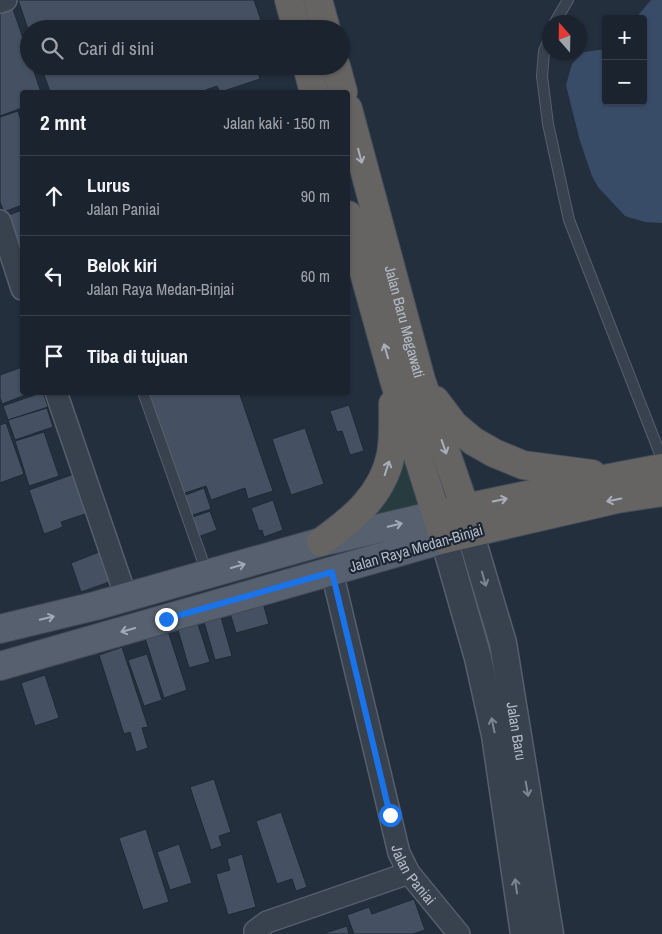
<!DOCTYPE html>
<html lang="id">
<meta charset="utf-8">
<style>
:root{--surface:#1b232e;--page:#242b36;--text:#f1f3f6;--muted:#a0a4aa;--line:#39404a}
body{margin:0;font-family:"Archivo Narrow",sans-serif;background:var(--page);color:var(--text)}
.controls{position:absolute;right:15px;top:15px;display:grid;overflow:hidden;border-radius:5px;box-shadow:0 1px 4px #0004}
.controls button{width:45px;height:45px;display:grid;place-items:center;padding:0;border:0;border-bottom:1px solid var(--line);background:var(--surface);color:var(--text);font:25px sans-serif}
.compass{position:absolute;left:542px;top:15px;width:45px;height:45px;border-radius:50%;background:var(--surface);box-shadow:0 1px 4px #0004;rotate:340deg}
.stop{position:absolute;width:15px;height:15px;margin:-11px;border:4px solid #1a73e8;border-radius:50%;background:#fff}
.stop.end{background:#1a73e8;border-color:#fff;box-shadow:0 1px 5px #0008}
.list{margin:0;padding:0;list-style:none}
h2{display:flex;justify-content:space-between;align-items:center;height:65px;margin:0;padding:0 20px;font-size:21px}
h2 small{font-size:16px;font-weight:400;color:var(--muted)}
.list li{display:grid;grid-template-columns:32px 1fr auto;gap:15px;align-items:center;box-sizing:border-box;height:80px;padding:0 20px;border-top:1px solid var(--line)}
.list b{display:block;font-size:19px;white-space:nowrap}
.list p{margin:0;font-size:16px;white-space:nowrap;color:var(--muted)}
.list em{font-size:16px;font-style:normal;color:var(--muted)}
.icon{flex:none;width:28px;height:28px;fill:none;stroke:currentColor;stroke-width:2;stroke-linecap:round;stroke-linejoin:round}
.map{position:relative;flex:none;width:662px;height:934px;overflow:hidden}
.search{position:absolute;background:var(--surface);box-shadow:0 1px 4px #0004;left:20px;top:20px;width:330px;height:55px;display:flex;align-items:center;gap:12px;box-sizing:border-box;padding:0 18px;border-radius:28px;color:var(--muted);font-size:19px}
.panel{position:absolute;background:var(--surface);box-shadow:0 1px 4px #0004;left:20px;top:90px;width:330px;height:305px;border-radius:5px}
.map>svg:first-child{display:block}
.green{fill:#263c3f}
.water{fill:#394c67}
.building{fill:#455162;stroke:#1f2835}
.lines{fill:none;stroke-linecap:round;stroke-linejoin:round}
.service-casing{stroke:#565f6c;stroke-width:12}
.minor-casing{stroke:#565f6c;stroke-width:24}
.tertiary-casing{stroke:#565f6c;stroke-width:29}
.primary-casing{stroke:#414a57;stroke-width:30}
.trunk-casing{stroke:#434c59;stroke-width:30}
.service{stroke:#38414e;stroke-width:10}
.minor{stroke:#38414e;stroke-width:21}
.tertiary{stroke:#38414e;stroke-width:26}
.primary{stroke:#56606e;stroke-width:28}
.trunk{stroke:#656462;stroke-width:28}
.oneway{stroke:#a8afba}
.oneway2{stroke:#a1aab7}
.oneway3{stroke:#7c8592}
.route{stroke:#1a73e8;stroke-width:6}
.labels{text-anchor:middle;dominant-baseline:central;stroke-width:4.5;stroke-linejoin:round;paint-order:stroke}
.street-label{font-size:15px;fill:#b4bcc9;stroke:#1d2633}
</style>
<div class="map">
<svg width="662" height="934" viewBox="0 0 662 934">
<rect width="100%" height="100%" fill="#242f3e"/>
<!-- green -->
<path class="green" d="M402 452 423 507 371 520C377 507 379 508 388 498 399 484 400 469 402 452Z"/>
<!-- water -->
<path class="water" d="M651 0H662V223L645 222 625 216 598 187 592 176 580 141 566 85 572 64 584 52 606 49V101H643V19H635Z"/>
<!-- building -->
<g class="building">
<path d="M18 0H254L264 29H29V32Z"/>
<path d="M11 3 29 56V66H32L41 92H22V108L0 116V7Z"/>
<path d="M41 66H274L258 72 260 79 221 92H220L217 86 206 90 207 92H50Z"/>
<path d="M18 111 22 124V205L4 212 0 202V117Z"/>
<path d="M22 210V264L6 216Z"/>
<path d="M22 367V392H33L2 404 0 398V375Z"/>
<path d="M43 392 48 407 8 420 3 406Z"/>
<path d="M147 392H239L273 491 248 499 245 488 211 500 206 486 182 494Z"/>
<path d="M349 405 364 451 350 455 342 431 337 432 330 411Z"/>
<path d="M47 408 53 427 15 440 8 420Z"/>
<path d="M6 423 24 474 0 483V425Z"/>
<path d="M305 428 324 484 291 495 272 439Z"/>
<path d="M44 432 59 476 29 486 15 441Z"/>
<path d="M74 474 88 513 61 522 63 527 44 534 29 490Z"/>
<path d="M204 488 211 509 190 516 183 496Z"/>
<path d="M273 500 283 530 264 537 262 530 259 531 251 508Z"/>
<path d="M210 511 217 530 198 537 190 518Z"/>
<path d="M104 550 115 580 81 592 71 563Z"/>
<path d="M263 603 269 624 236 633 230 613Z"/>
<path d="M221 617 232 656 215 660 204 622Z"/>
<path d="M198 624 210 662 189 668 178 630Z"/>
<path d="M168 631 187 690 164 698 145 638Z"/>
<path d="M122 647 148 727 142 728 148 748 136 752 130 732 124 734 99 655Z"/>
<path d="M147 654 162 700 144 706 128 660Z"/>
<path d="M45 675 59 718 35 726 21 683Z"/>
<path d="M214 779 231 832 219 836 222 846 211 850 190 787Z"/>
<path d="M281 812 307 887 296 891 292 879 277 884 256 821Z"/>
<path d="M146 829 169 902 143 910 119 838Z"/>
<path d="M179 844 192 883 170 890 157 852Z"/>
<path d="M242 854 256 907 228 915 216 874 230 870 227 859Z"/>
<path d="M414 899 425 930 413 934H354L347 915 369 907 372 914Z"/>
<path d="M347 926 349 934H322Z"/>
</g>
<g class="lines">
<defs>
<g id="service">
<path d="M555 22 568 0"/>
<path d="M550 37 544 51 542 76 548 124 569 220 662 459"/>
<path d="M143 392 207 573"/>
</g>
<g id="minor">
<path d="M0 2 6 0"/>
<path d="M0 221 22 289"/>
<path d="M56 392 126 597"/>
<path id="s1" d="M332 572 399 853 409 873 459 934"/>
<path d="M255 934V931L267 922 409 873"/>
</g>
<g id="tertiary">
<path id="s2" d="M470 532 503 643 550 934"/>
<path d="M444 539 478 658 495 735 524 934"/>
</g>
<g id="primary">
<path d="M0 629 95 606 321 542 436 515"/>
<path d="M0 666 444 539"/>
</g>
<g id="trunk">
<path d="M289 0 297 29"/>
<path d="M318 0 326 29"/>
<path d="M307 66 314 92"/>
<path d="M336 66 343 92"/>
<path id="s3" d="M348 109 421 380 465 508 470 532"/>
<path d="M348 215 394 380 444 539 617 499 662 492"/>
<path d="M435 400 454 425 473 441 494 453 523 465 592 474"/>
<path d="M447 512 584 483 662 468"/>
<path d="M321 542C353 519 383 495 391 454 394 438 393 420 393 404"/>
</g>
</defs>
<!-- service casing -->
<use href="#service" class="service-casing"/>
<!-- minor casing -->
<use href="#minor" class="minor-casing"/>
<!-- tertiary casing -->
<use href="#tertiary" class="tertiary-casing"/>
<!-- primary casing -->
<use href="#primary" class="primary-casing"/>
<!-- trunk casing -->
<use href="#trunk" class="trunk-casing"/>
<!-- service -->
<use href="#service" class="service"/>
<!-- minor -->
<use href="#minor" class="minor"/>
<!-- tertiary -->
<use href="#tertiary" class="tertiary"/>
<!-- primary -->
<use href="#primary" class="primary"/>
<!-- trunk -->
<use href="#trunk" class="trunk"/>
</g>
<!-- one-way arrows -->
<defs><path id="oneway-shaft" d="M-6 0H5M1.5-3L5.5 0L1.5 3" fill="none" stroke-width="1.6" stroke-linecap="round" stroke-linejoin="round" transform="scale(1.25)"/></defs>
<g class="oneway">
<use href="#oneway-shaft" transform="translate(360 156) rotate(75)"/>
<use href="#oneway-shaft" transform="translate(386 351) rotate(-106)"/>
<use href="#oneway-shaft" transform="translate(444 447) rotate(71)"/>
<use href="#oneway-shaft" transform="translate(387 468) rotate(-72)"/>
<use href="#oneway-shaft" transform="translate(500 500) rotate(-12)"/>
<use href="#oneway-shaft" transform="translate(614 500) rotate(168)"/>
</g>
<g class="oneway2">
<use href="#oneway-shaft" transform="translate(395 525) rotate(-13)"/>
<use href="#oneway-shaft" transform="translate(238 566) rotate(-16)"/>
<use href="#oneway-shaft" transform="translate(47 618) rotate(-13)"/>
<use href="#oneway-shaft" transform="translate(128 630) rotate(164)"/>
</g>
<g class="oneway3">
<use href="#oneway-shaft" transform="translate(484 579) rotate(74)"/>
<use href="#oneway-shaft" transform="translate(493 725) rotate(-102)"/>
<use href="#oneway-shaft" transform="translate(527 789) rotate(80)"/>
<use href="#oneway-shaft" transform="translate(516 886) rotate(-98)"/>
</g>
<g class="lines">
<!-- route -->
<path class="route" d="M166 619 332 572 390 815"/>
</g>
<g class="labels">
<!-- street labels -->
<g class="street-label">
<text stroke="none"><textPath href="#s3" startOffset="220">Jalan Baru Megawati</textPath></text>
<text transform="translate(416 548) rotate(-16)">Jalan Raya Medan-Binjai</text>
<text stroke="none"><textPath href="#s2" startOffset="205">Jalan Baru</textPath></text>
<text stroke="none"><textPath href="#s1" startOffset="315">Jalan Paniai</textPath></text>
</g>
</g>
</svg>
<div class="controls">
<button>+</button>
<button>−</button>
</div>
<svg class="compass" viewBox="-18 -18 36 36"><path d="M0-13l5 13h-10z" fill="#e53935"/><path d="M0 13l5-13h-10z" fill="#a0a4aa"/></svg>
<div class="stop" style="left:390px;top:815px"></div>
<div class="stop end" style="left:166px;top:619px"></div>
<div class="search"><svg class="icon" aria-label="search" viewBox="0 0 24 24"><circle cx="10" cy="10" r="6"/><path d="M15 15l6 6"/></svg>Cari di sini</div>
<section class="panel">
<h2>2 mnt<small>Jalan kaki · 150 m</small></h2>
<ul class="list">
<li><svg class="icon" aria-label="ahead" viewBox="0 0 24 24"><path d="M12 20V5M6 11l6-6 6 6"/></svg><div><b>Lurus</b><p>Jalan Paniai</p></div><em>90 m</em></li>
<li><svg class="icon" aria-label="left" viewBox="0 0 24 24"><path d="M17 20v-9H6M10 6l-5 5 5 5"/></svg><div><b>Belok kiri</b><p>Jalan Raya Medan-Binjai</p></div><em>60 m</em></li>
<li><svg class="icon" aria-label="arrive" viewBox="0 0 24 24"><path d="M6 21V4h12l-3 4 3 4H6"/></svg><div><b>Tiba di tujuan</b></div></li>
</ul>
</section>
</div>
